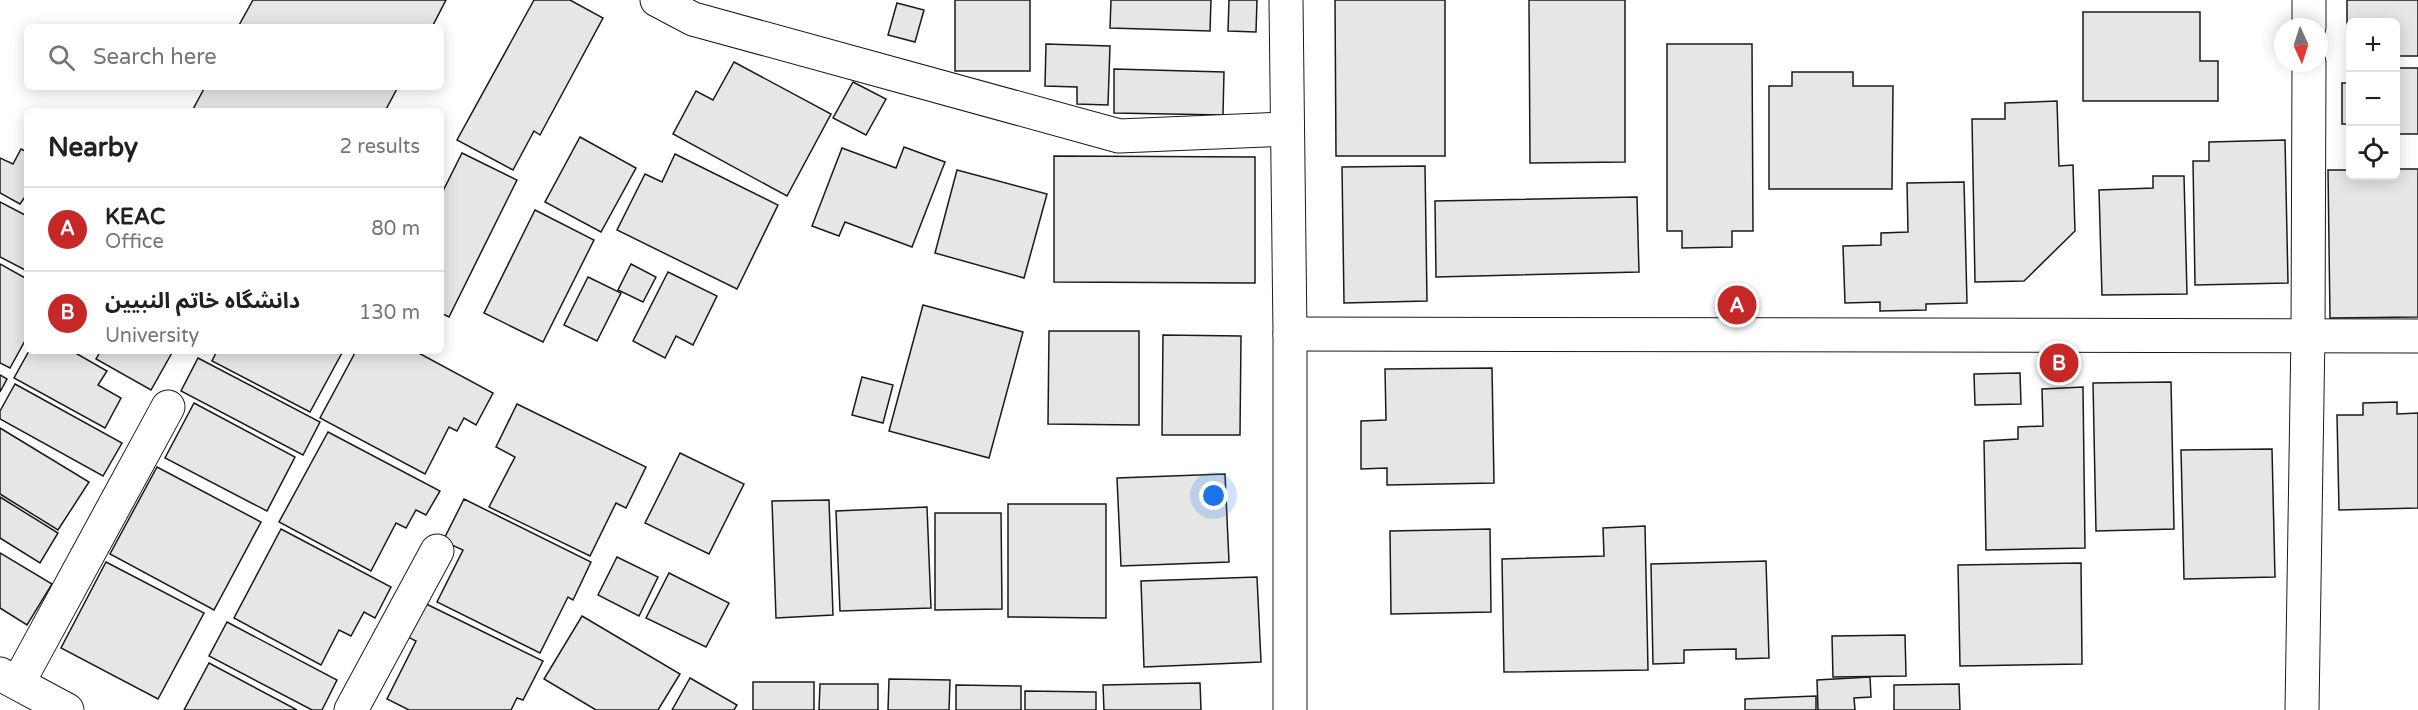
<!DOCTYPE html>
<meta charset="utf-8">
<style>
:root{--surface:#fff;--page:#f6f6f6;--text:#202124;--muted:#757577;--line:#e0e0e0;--accent:#c62828}
body{margin:0;font-family:"Varela Round","Noto Sans Arabic",sans-serif;background:var(--page);color:var(--text)}
.controls{position:absolute;right:18px;top:18px;display:grid;overflow:hidden;border-radius:9px;box-shadow:0 3px 15px #0003}
.controls button{width:54px;height:54px;display:grid;place-items:center;padding:0;border:0;border-bottom:2px solid var(--line);background:var(--surface);color:var(--text);font:30px sans-serif}
.compass{position:absolute;left:2274px;top:18px;width:54px;height:54px;border-radius:50%;background:var(--surface);box-shadow:0 3px 15px #0003;rotate:177deg}
.you{position:absolute;left:1214px;top:496px;width:21px;height:21px;margin:-15px;border:4px solid #fff;border-radius:50%;background:#1a73e8;box-shadow:0 0 0 9px #1a73e833}
.badge{display:grid;place-items:center;width:39px;height:39px;border-radius:50%;background:var(--accent);color:#fff;font-size:20px;font-weight:700}
.pin{position:absolute;translate:-50% -50%;border:3px solid #fff;box-shadow:0 2px 6px #0006}
.list{margin:0;padding:0;list-style:none}
h2{display:flex;justify-content:space-between;align-items:center;height:78px;margin:0;padding:0 24px;font-size:26px}
h2 small{font-size:20px;font-weight:400;color:var(--muted)}
.list li{display:grid;grid-template-columns:39px 1fr auto;gap:18px;align-items:center;box-sizing:border-box;height:84px;padding:0 24px;border-top:2px solid var(--line)}
.list b{display:block;font-size:22px;white-space:nowrap}
.list p{margin:0;font-size:20px;white-space:nowrap;color:var(--muted)}
.list em{font-size:20px;font-style:normal;color:var(--muted)}
.icon{flex:none;width:33px;height:33px;fill:none;stroke:currentColor;stroke-width:2;stroke-linecap:round;stroke-linejoin:round}
.map{position:relative;flex:none;width:2418px;height:710px;overflow:hidden}
.search{position:absolute;background:var(--surface);box-shadow:0 3px 15px #0003;left:24px;top:24px;width:420px;height:66px;display:flex;align-items:center;gap:15px;box-sizing:border-box;padding:0 21px;border-radius:9px;color:var(--muted);font-size:22px}
.panel{position:absolute;background:var(--surface);box-shadow:0 3px 15px #0003;left:24px;top:108px;width:420px;height:246px;border-radius:9px}
.map>svg:first-child{display:block}
.building{fill:#e6e6e6;stroke:#1a1a1a;stroke-width:1.5}
.lines{fill:none;stroke-linecap:round;stroke-linejoin:round}
.minor-casing{stroke:#1a1a1a;stroke-width:35}
.minor{stroke:#fff;stroke-width:33}
</style>
<div class="map">
<svg width="2418" height="710" viewBox="0 0 2418 710">
<rect width="100%" height="100%" fill="#fff"/>
<!-- building -->
<g class="building">
<path d="M253 0H446L432 27H238Z"/>
<path d="M534 0H570L603 18 540 135 534 131 513 170 457 140Z"/>
<rect x="955" y="0" width="75" height="71"/>
<path d="M1111 0H1211L1210 31 1110 28Z"/>
<path d="M1229 0H1257L1256 32 1228 31Z"/>
<path d="M1335 0H1445V156H1336Z"/>
<path d="M1529 0H1625V162L1530 163Z"/>
<path d="M2347 0H2418V56H2396V22H2350V56H2347Z"/>
<path d="M897 3 924 10 915 42 888 35Z"/>
<path d="M2083 12H2200V61H2218V101H2083Z"/>
<path d="M1046 44 1110 46 1108 105 1077 104V87L1045 86Z"/>
<path d="M1667 44H1752L1753 231H1732V247L1682 248V231H1667Z"/>
<path d="M734 62 831 114 787 196 673 134 696 91 713 100Z"/>
<rect x="2396" y="68" width="22" height="66"/>
<path d="M1114 69 1224 72 1223 115 1114 113Z"/>
<path d="M1792 72H1853V86H1893L1892 189H1769V86H1792Z"/>
<path d="M853 82 886 99 866 135 833 118Z"/>
<rect x="2342" y="83" width="8" height="41"/>
<path d="M205 87H398L385 111H192Z"/>
<path d="M2057 101 2059 166 2073 165 2075 231 2024 281 1975 282 1972 119H2005V103Z"/>
<path d="M580 137 636 168 601 232 545 202Z"/>
<path d="M2285 140 2288 283 2195 285 2193 161H2209V142Z"/>
<path d="M904 147 945 162 912 247 845 222 839 236 812 226 842 148 896 168Z"/>
<path d="M21 149 27 152V194L20 204 0 193V158L13 164Z"/>
<path d="M462 153 517 180 449 317 441 313V195Z"/>
<path d="M675 154 778 205 737 289 617 230 645 174 662 182Z"/>
<path d="M1054 156 1255 157V283L1054 282Z"/>
<path d="M1425 166 1427 301 1344 303 1342 167Z"/>
<path d="M2396 169H2418V317L2330 318 2328 170H2350V176H2396Z"/>
<path d="M957 170 1047 194 1024 278 935 253Z"/>
<path d="M2153 176H2184L2187 294 2102 295 2099 190 2153 188Z"/>
<path d="M1964 182 1967 303 1926 304V310L1880 311V302L1845 303 1843 246 1881 245V233L1908 232 1907 183Z"/>
<path d="M1637 197 1639 272 1436 277 1435 201Z"/>
<path d="M0 202 27 216V271L0 257Z"/>
<path d="M535 210 594 240 543 342 484 313Z"/>
<path d="M0 264 27 279V337L10 368 0 363Z"/>
<path d="M631 264 656 277 643 302 618 290Z"/>
<path d="M668 272 717 296 693 345 676 336 665 358 633 341Z"/>
<path d="M588 277 621 293 597 341 564 325Z"/>
<path d="M923 305 1023 332 989 458 889 431Z"/>
<path d="M1049 331H1139V425L1048 424Z"/>
<path d="M1163 335 1241 336 1240 435H1162Z"/>
<path d="M29 351H72L107 371 98 385 121 398 105 428 14 378Z"/>
<path d="M98 351H173L151 390 96 359 100 352Z"/>
<path d="M217 351H343L310 412 212 361Z"/>
<path d="M356 351H415L493 393 476 425 464 418 457 431 449 427 425 474 320 418Z"/>
<path d="M198 358 320 422 303 455 181 391Z"/>
<path d="M1492 368 1494 483 1387 485V468L1361 469V421L1386 420 1385 369Z"/>
<path d="M2020 373 2021 404 1975 405 1974 374Z"/>
<path d="M0 375 7 379 0 392Z"/>
<path d="M862 377 893 385 883 423 852 415Z"/>
<path d="M2171 382 2174 529 2096 531 2093 383Z"/>
<path d="M15 384 122 443 103 476 0 419V411Z"/>
<path d="M2083 387 2085 548 1986 550 1984 441 2018 439V427L2043 426 2042 389Z"/>
<path d="M2397 402V414L2418 413V508L2339 510 2337 415H2363V403Z"/>
<path d="M194 403 295 457 267 511 165 458Z"/>
<path d="M517 404 646 467 626 508 616 503 590 556 489 507 515 457 496 447Z"/>
<path d="M0 428 89 482 58 530 0 494Z"/>
<path d="M328 432 440 491 426 515 416 510 406 528 396 523 371 571 279 522Z"/>
<path d="M2272 449 2275 577 2184 579 2181 450Z"/>
<path d="M680 453 744 484 709 554 645 523Z"/>
<path d="M157 467 261 522 214 610 110 554Z"/>
<path d="M1225 474 1229 562 1121 566 1117 478Z"/>
<path d="M0 497 58 533 40 563 0 538Z"/>
<path d="M464 499 591 562 573 600 568 597 540 653 437 602 463 550 443 541Z"/>
<path d="M829 500 833 615 776 618 772 501Z"/>
<path d="M1008 504H1106V618L1008 617Z"/>
<path d="M927 507 931 608 840 611 836 511Z"/>
<path d="M935 513H1001L1002 609 935 610Z"/>
<path d="M1645 526 1648 670 1504 672 1502 559 1604 556 1603 528Z"/>
<path d="M281 529 391 587 375 618 364 612 351 636 339 630 321 665 234 618Z"/>
<path d="M1490 529 1491 612 1391 614 1390 531Z"/>
<path d="M0 553 52 584 27 625 0 608Z"/>
<path d="M617 557 658 577 639 616 598 595Z"/>
<path d="M1766 561 1769 658 1736 659V649L1684 650V663L1653 664 1651 564Z"/>
<path d="M106 562 204 613 158 699 61 648Z"/>
<path d="M2081 563 2082 664 1960 666 1958 565Z"/>
<path d="M669 573 729 603 706 647 646 618Z"/>
<path d="M1257 577 1261 662 1144 667 1141 581Z"/>
<path d="M414 598 543 661 523 700 517 698 511 710H409L387 699 416 641 398 632Z"/>
<path d="M582 616 680 674 658 710H596L544 679Z"/>
<path d="M227 622 337 680 322 710H312L209 656Z"/>
<path d="M1905 635 1906 676 1833 677 1832 636Z"/>
<path d="M209 663 297 710H184Z"/>
<path d="M1870 677 1871 697 1854 698 1855 710H1818L1817 680Z"/>
<path d="M690 678 737 705 734 710H672Z"/>
<path d="M889 679 950 680 949 710H888Z"/>
<rect x="753" y="682" width="61" height="28"/>
<path d="M1200 683 1201 710H1104L1103 685Z"/>
<path d="M820 684H878V710H819Z"/>
<path d="M1959 684 1960 710H1894V685Z"/>
<path d="M956 685 1021 686V710H956Z"/>
<path d="M1025 691 1096 692V710H1025Z"/>
<path d="M1816 696V710H1745V699Z"/>
</g>
<g class="lines">
<defs>
<g id="minor">
<path d="M657 0 693 19 1119 136 1287 129"/>
<path d="M1286 0 1290 334V710"/>
<path d="M2309 0V27"/>
<path d="M1290 334 2418 336"/>
<path d="M0 674 67 710"/>
<path d="M18 683 168 407"/>
<path d="M351 710 437 551"/>
<path d="M2302 710 2308 334 2309 63"/>
</g>
</defs>
<!-- minor casing -->
<use href="#minor" class="minor-casing"/>
<!-- minor -->
<use href="#minor" class="minor"/>
</g>
</svg>
<div class="controls">
<button>+</button>
<button>−</button>
<button><svg class="icon" aria-label="locate" viewBox="0 0 24 24"><circle cx="12" cy="12" r="6"/><path d="M12 2v4M12 18v4M2 12h4M18 12h4"/></svg></button>
</div>
<svg class="compass" viewBox="-18 -18 36 36"><path d="M0-13l5 13h-10z" fill="#e53935"/><path d="M0 13l5-13h-10z" fill="#757577"/></svg>
<div class="you"></div>
<div class="pin badge" style="left:1737px;top:305px">A</div>
<div class="pin badge" style="left:2059px;top:363px">B</div>
<div class="search"><svg class="icon" aria-label="search" viewBox="0 0 24 24"><circle cx="10" cy="10" r="6"/><path d="M15 15l6 6"/></svg>Search here</div>
<section class="panel">
<h2>Nearby<small>2 results</small></h2>
<ul class="list">
<li><span class="badge">A</span><div><b>KEAC</b><p>Office</p></div><em>80 m</em></li>
<li><span class="badge">B</span><div><b>دانشگاه خاتم النبیین</b><p>University</p></div><em>130 m</em></li>
</ul>
</section>
</div>
